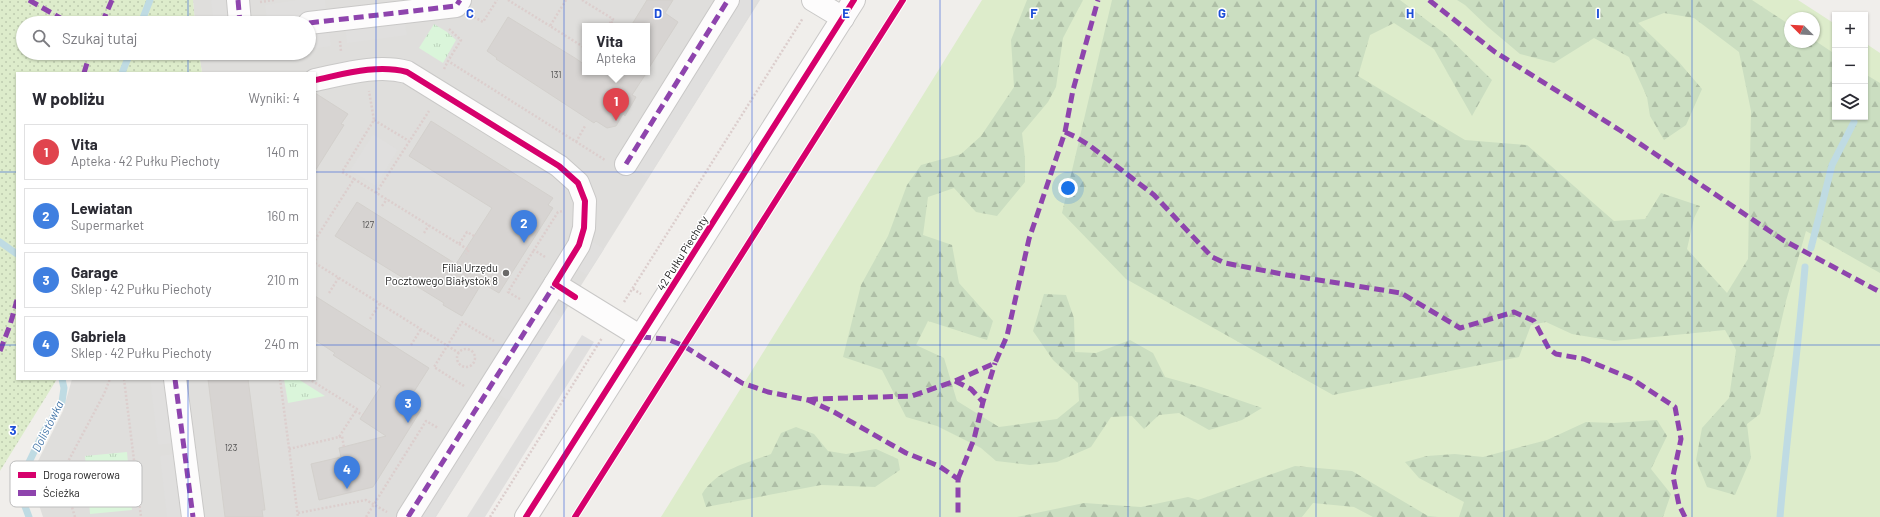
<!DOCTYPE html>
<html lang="pl">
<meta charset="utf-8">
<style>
:root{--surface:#fff;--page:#f2f2f3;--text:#2b2b33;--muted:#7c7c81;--line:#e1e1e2;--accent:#db2777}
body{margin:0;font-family:Barlow,sans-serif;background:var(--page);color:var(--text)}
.controls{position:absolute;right:12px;top:12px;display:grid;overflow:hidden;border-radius:0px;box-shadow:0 1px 3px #0004}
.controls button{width:36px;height:36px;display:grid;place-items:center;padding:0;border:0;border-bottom:1px solid var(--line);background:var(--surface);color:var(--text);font:20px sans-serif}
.compass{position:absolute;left:1784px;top:12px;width:36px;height:36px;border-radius:50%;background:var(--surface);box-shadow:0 1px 3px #0004;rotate:294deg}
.you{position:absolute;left:1068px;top:188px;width:14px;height:14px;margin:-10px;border:3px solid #fff;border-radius:50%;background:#1a73e8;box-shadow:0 0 0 6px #1a73e833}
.badge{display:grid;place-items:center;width:26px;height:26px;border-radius:50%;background:var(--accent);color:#fff;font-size:13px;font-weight:700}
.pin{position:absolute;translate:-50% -33px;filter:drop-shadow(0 1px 2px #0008)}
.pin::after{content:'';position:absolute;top:21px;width:14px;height:12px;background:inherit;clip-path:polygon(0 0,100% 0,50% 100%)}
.popup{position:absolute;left:582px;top:23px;width:68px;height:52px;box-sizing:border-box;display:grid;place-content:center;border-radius:0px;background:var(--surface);filter:drop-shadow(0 1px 3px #0005);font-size:13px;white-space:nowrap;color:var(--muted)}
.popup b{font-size:15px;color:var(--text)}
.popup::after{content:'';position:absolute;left:50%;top:100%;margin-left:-8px;border:8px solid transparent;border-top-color:var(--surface)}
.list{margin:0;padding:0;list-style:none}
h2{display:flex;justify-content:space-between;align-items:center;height:52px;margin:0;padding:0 16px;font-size:17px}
h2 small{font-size:13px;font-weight:400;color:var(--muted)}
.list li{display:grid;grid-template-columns:26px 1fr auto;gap:12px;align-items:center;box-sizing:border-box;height:56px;margin:0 8px 8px;padding:0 8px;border:1px solid var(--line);border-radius:0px}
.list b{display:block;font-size:15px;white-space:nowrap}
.list p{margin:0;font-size:13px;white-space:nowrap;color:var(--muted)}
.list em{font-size:13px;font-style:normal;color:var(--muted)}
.icon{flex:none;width:22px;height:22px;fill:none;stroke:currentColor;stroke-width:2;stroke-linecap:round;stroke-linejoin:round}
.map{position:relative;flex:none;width:1880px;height:517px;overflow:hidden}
.search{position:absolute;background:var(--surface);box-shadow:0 1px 3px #0004;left:16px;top:16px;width:300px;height:44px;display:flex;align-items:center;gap:10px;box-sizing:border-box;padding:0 14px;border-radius:22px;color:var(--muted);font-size:15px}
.panel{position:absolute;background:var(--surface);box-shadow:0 1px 3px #0004;left:16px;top:72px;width:300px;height:308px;border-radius:0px}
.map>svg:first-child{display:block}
.residential{fill:#dfdedc;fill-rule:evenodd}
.grass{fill:#ddeccb;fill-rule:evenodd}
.forest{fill:url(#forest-firs)}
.park{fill:url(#park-tufts)}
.garden{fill:url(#garden-dots)}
.parking{fill:#e0dfde}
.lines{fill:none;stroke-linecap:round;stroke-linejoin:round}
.stream{stroke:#bfdbe3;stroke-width:7}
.building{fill:#d7d4d2;stroke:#d3d0cc}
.minor-casing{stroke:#c9c8c7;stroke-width:24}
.path{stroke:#dccecd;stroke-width:2.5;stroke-dasharray:2 2;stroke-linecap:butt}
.minor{stroke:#fdfcfc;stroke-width:22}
.quiet{stroke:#8e44ad;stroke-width:5;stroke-dasharray:10 5;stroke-linecap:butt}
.cycleway-casing{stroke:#fff;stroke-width:8}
.cycleway{stroke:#d6006c;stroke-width:6}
.grid{fill:none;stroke:#1d4ed8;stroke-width:1;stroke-opacity:0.55}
.poi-dot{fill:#6a6968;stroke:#fff;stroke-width:1.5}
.labels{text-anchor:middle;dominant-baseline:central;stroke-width:3;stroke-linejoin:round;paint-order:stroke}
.number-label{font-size:9px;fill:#4f4e4e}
.street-label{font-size:11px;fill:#222;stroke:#fff}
.poi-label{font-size:11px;fill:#222;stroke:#fff;text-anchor:end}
.water-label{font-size:12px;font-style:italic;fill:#4a7aab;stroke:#fff}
.key{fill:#fff;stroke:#bdbdbd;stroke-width:1}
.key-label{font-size:11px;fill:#222}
.grid-label{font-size:13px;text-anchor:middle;font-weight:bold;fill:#1d4ed8;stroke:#fff;stroke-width:3;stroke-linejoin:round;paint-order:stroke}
</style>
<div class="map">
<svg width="1880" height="517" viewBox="0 0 1880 517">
<defs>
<pattern id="forest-firs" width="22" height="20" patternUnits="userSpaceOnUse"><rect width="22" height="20" fill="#cbdec1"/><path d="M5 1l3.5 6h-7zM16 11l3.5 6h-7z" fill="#aebea6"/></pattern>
<pattern id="park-tufts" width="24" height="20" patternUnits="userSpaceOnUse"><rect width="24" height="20" fill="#daf5da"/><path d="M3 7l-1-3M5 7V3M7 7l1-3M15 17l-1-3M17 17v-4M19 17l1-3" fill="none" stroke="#bbd2bb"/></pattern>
<pattern id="garden-dots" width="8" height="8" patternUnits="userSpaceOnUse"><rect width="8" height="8" fill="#ddeccb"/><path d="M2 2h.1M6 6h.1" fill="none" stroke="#bdcaae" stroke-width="1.8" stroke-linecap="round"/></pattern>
</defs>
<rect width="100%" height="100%" fill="#f0eeeb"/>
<!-- residential -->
<path class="residential" d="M193 0H760L436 517H43L33 487 32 473 63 411 72 379H315V73H202L199 53H309V23H195ZM585 26H647V72H585Z"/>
<!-- grass -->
<path class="grass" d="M982 0H1798L1835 24V117H1865V43L1880 53V517H661ZM1790 18H1814V42H1790Z"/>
<!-- forest -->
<g class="forest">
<path d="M1027 0H1083L1063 38 1056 87 1048 102 1022 133 1025 158V182L997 216 976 212 954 188 928 197 923 235 952 245 959 283 993 321 987 340 928 321 916 345 944 358 957 401 999 427 1057 419 1079 401 1078 383 1053 360 1033 331 1044 294 1066 295 1074 318 1075 352 1096 353 1130 340 1153 353 1165 377 1201 387 1262 408 1242 420 1209 430 1179 413 1159 415 1144 429 1132 416 1111 417 1091 447 1057 462 1030 465 996 461 981 448 937 426 906 417 882 370 843 357 861 285 888 236 907 185 921 165 961 154 981 136 1014 87 1011 40Z"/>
<path d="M1112 0H1400L1445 34 1492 80 1472 116 1434 49 1394 23 1370 35 1358 76 1465 140 1527 145 1614 221 1645 219 1661 193 1700 206 1694 218 1687 249 1727 293 1748 259 1751 111 1739 52 1694 18 1664 13 1638 23 1678 61 1702 89 1686 125 1664 140 1650 116 1647 97 1629 57 1594 38 1554 63 1520 54 1488 27 1465 5 1457 0H1752L1790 25V42H1814V40L1835 54V117H1865V74L1880 83V273L1806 231 1786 301 1760 414 1747 424 1751 458 1735 495 1707 487 1696 460 1702 428 1729 398 1736 350 1725 330 1614 341 1572 334 1546 322 1531 325 1519 357 1333 395 1126 279 1062 213Z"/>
<path d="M1657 420 1667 436 1651 469 1671 494 1663 517H1459L1464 502 1419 478 1405 462 1427 456 1455 454 1483 457 1547 440 1586 422 1614 423Z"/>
<path d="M796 427 814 434 828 451 846 454 876 449 898 459 900 470 875 487 821 485 706 507 702 494C718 469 745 464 771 454L781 433Z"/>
<path d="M1295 466 1352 471 1428 516 1438 517H1373L1354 507 1313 503 1302 517H1017L1084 503 1141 507 1188 497 1198 500Z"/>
</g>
<!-- park -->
<g class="park">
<path d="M434 24 447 32 456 40 443 63 419 48Z"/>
<path d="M284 379H298L325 396 288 403Z"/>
<path d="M127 452 132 510 90 514 85 456Z"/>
</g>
<!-- garden -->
<path class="garden" d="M0 0H193L195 23H23V53H199L202 73H17V379H57L0 471Z"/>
<!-- parking -->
<g class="parking">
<path d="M211 0H229L231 23H214Z"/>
<path d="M298 0H325L326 13 267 21 265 5Z"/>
<path d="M739 0H759L648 178 634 169Z"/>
<path d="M404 18 407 35 347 43 345 27Z"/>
<path d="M329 29 331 46 309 49V32Z"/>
<path d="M373 134 398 150 376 186 350 170Z"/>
<path d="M590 240 604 249 587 275 574 267Z"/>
<path d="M548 308 561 317 509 401 495 392Z"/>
<path d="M582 335 594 342 485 517H467Z"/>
<path d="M150 379H167L175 443 158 445Z"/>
<path d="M486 404 501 413 435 517H415Z"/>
<path d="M176 454 184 517H167L160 456Z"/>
</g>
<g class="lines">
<!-- stream -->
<g class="stream">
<path d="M141 23 150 0"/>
<path d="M122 73 130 53"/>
<path d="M0 242 17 254"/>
<path d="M1811 248 1832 165 1854 122"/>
<path d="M29 517 20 493V481L44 431 62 402 64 388 62 379"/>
<path d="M1780 517C1787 433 1798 350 1805 267"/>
</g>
</g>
<!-- building -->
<g class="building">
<path d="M647 0H673L665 13 678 22 647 71V26H631Z"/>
<path d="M508 17 575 58 585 65V72H647L632 95 636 97 625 116 623 114 616 126 607 128 596 121 594 123 496 59 497 58 487 51Z"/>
<path d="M315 93 348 114 341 124 344 125 315 171Z"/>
<path d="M431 121 553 198 548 205 553 208 499 293 482 283 462 316 443 305 444 303 335 236 357 202 456 264 492 208 409 156Z"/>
<path d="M315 296 429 368 408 401 421 410 373 487 319 500 311 464 341 457 339 448 386 436 360 419 381 386 333 355 335 353 315 340Z"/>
<path d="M208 379H248L265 510H262L263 517H225Z"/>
</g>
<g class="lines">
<defs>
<g id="minor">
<path d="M238 0 240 23"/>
<path d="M813 0 843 18"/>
<path d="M309 23 456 6 460 0"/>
<path d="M315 80C344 74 377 64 407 72L559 166 578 183 585 201 584 228 579 245 555 284 641 337"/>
<path d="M626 164 728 0"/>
<path d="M175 379 193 517"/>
<path d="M408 517 555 284"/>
<path d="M526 517 854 0"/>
</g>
</defs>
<!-- minor casing -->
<use href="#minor" class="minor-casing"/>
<!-- path -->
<g class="path">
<path d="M508 0 550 26"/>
<path d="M566 0 550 26 585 48"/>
<path d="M582 0 613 19 608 26"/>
<path d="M260 2 274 0"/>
<path d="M474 17 483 22 497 0"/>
<path d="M611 22 618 26"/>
<path d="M449 29 461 40 448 61 605 160"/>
<path d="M340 41 341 52"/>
<path d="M444 69 448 61"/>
<path d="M374 120 409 141"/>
<path d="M576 142 585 126"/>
<path d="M354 179 459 244 467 232 474 236"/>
<path d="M376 193 429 111"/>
<path d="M382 206 387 199"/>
<path d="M424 233 429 225"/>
<path d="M315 240 354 179 342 172 374 120 369 91"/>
<path d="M459 244 469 250 466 254"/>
<path d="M545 257 534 250 558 212 563 211"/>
<path d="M315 263 459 353"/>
<path d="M633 289 641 294"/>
<path d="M329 293 339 277"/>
<path d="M520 299 508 292 534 250"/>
<path d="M624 302 803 18"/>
<path d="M370 319 380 303"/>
<path d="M411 345 421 329"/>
<circle cx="466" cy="358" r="9"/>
<path d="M124 379 141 517"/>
<path d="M280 379 298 517"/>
<path d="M464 386 434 367 462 322 494 341"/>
<path d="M355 411 363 415"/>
<path d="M339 437 342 436 344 447"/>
<path d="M289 449 339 437 357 409 309 379"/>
<path d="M298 513 366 500 387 512"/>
<path d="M75 517 64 481 63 471 104 394 110 379"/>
<path d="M366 517 426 421 438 428"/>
<path d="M490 517 602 338"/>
</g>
<!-- minor -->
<use href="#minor" class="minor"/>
<!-- quiet -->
<g class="quiet">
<path d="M29 0 69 23"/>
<path d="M238 0 240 23"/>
<path d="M1429 0 1495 52 1621 131 1783 240 1880 292"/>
<path d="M102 23 112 0"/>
<path d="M309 23 456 6 460 0"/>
<path d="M84 73 90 53"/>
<path d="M1065 132 1076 137 1089 145 1154 195 1212 257 1225 263 1287 275 1401 293 1460 328 1514 312 1534 321 1549 349 1556 354 1584 359 1632 379 1675 407 1681 439 1673 476 1679 505 1685 517"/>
<path d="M626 164 728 0"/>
<path d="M641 337 667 339 684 346 742 383 768 392 808 400 834 412 906 453 939 466 958 479V517"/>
<path d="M0 351 10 325 17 300"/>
<path d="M175 379 193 517"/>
<path d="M955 381 971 389 983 402"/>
<path d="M808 400 815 399 912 396 955 381 995 363 1007 336 1029 239 1065 132 1073 90 1098 0"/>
<path d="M958 479 974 439 983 402 995 363"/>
<path d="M408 517 555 284"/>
</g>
<defs>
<g id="cycleway">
<path d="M315 80C344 74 377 64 407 72L559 166 578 183 585 201 584 228 579 245 555 284 575 297"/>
<path d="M526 517 854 0"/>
<path d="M575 517 903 0"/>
</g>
</defs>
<!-- cycleway casing -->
<use href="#cycleway" class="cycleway-casing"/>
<!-- cycleway -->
<use href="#cycleway" class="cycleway"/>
</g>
<!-- grid -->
<path class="grid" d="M188 0V23M376 0V517M564 0V517M752 0V517M940 0V517M1128 0V517M1316 0V517M1504 0V517M1692 0V517M188 53V73M0 172H17M315 172H1880M0 345H17M315 345H1880M188 379V517"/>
<!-- markers -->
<circle class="poi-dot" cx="506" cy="273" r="4"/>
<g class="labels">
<!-- number labels -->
<g class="number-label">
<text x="556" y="74">131</text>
<text x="368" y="224">127</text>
<text x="231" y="447">123</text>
</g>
<!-- street labels -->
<g class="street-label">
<text transform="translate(682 253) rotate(-58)">42 Pułku Piechoty</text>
</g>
<!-- poi labels -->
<g class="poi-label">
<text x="498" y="267">Filia Urzędu<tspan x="498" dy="13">Pocztowego Białystok 8</tspan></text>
</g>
<!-- water labels -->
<g class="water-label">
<text transform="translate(47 426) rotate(-63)">Dolistówka</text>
</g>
</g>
<!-- legend -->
<rect x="10" y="461" width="132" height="46" rx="6" class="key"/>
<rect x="18" y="472" width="18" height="6" fill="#d6006c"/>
<rect x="18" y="490" width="18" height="6" fill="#8e44ad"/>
<g class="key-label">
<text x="43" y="479">Droga rowerowa</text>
<text x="43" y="497">Ścieżka</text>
</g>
<g class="grid-label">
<text x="470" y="18">C</text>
<text x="658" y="18">D</text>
<text x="846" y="18">E</text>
<text x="1034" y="18">F</text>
<text x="1222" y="18">G</text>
<text x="1410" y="18">H</text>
<text x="1598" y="18">I</text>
<text x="13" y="435">3</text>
</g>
</svg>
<div class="controls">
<button>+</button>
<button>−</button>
<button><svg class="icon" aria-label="layers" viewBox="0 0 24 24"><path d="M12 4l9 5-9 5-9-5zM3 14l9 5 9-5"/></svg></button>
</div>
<svg class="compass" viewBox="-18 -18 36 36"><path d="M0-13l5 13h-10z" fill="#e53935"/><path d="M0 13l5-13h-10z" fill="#7c7c81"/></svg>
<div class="you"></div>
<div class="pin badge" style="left:616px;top:121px;background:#e0444e">1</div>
<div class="popup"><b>Vita</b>Apteka</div>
<div class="pin badge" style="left:524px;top:243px;background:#3f7fe0">2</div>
<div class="pin badge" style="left:408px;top:423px;background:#3f7fe0">3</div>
<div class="pin badge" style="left:347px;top:489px;background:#3f7fe0">4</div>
<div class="search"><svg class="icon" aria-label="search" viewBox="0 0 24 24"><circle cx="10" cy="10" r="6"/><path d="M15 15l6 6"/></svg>Szukaj tutaj</div>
<section class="panel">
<h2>W pobliżu<small>Wyniki: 4</small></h2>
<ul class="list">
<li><span class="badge" style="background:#e0444e">1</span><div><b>Vita</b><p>Apteka · 42 Pułku Piechoty</p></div><em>140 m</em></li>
<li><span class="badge" style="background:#3f7fe0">2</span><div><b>Lewiatan</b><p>Supermarket</p></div><em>160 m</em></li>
<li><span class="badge" style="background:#3f7fe0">3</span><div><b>Garage</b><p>Sklep · 42 Pułku Piechoty</p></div><em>210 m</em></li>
<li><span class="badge" style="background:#3f7fe0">4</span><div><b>Gabriela</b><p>Sklep · 42 Pułku Piechoty</p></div><em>240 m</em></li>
</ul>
</section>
</div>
